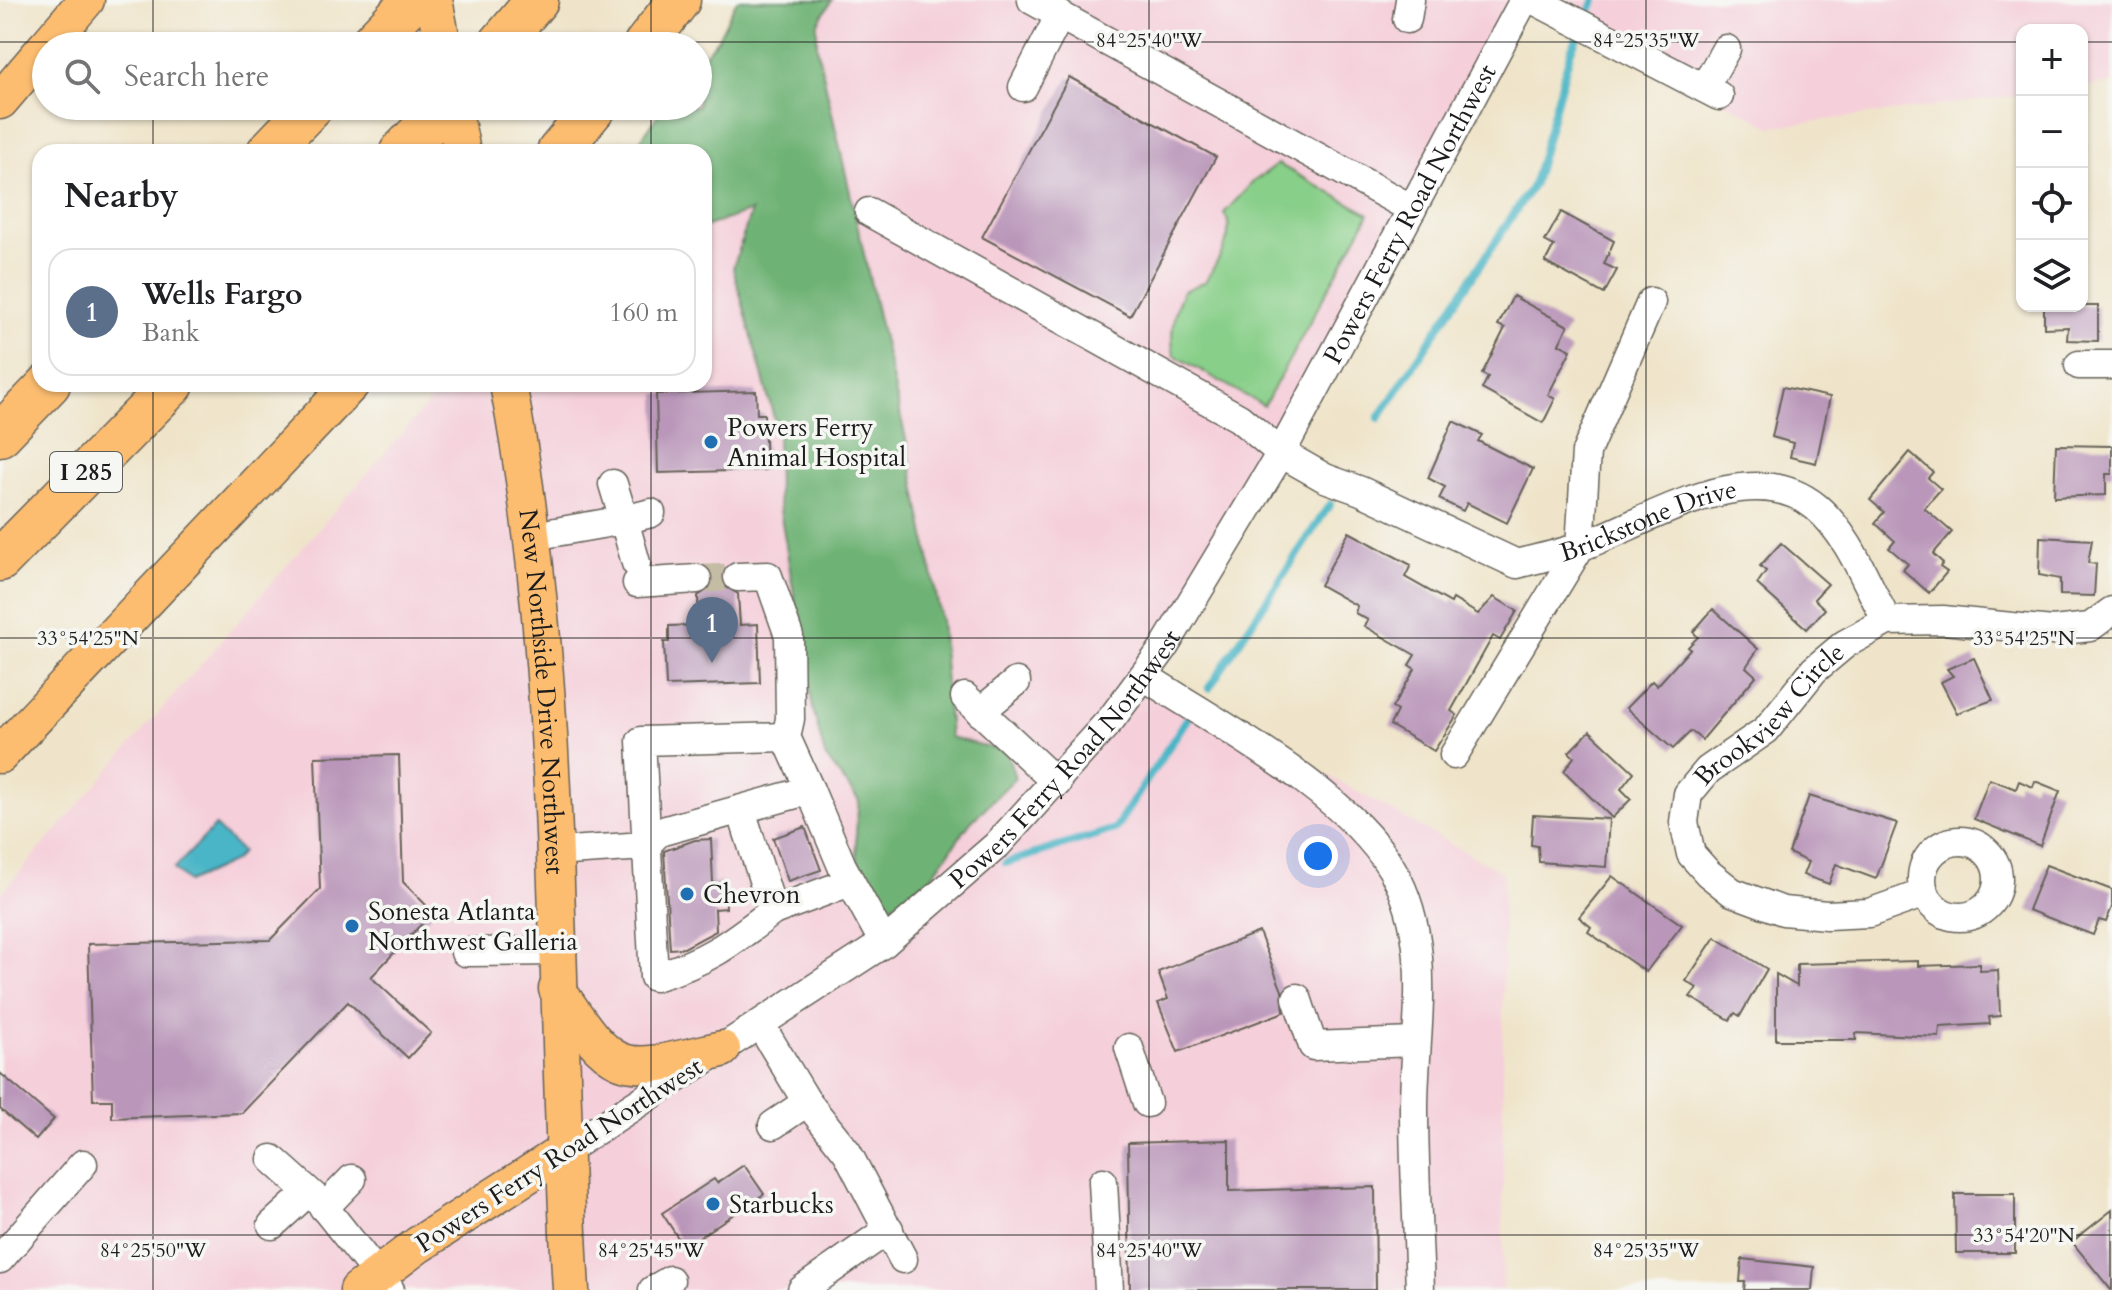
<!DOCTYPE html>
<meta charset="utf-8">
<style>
:root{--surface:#fff;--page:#f2f2f2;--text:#202124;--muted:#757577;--line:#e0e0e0;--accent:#1a73e8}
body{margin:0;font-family:Cardo,serif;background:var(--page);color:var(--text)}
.controls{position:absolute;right:24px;top:24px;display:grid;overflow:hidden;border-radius:16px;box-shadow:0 2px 6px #0004}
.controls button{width:72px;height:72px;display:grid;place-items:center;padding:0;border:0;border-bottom:2px solid var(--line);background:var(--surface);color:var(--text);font:40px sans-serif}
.you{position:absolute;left:1318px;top:856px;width:28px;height:28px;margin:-20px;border:6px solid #fff;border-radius:50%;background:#1a73e8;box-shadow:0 0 0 12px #1a73e833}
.badge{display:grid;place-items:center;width:52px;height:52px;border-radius:50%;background:var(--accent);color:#fff;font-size:26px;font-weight:700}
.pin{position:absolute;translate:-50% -66px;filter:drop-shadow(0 2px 4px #0008)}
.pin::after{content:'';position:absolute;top:42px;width:28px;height:24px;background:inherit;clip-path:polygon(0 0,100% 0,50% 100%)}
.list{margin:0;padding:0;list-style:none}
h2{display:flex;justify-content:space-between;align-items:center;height:104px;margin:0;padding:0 32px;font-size:34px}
h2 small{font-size:26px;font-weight:400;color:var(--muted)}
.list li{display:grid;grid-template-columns:52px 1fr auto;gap:24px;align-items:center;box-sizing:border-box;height:128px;margin:0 16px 16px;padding:0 16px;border:2px solid var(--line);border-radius:24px}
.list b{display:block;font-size:30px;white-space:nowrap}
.list p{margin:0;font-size:26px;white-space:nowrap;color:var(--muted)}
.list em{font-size:26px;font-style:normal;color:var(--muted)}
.icon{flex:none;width:44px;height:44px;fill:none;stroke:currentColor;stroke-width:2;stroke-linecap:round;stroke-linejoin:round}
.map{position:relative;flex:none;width:2112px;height:1290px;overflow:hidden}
.search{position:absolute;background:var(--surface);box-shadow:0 2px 6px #0004;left:32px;top:32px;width:680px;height:88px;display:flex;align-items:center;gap:20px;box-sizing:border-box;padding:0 28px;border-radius:44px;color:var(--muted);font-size:30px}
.panel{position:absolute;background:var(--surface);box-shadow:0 2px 6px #0004;left:32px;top:144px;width:680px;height:248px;border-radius:24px}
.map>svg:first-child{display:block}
.built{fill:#f5cfda}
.green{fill:#88cf89;stroke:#527652;stroke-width:2}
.forest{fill:#6eb275;stroke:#456748;stroke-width:2}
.water{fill:#49b5c6;stroke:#326871;stroke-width:2}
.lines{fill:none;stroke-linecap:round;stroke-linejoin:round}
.stream{stroke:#49b5c6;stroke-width:8}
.building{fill:#ba97ba}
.minor-tunnel{stroke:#c5bca6;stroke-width:28;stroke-dasharray:28 14;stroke-linecap:butt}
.minor-casing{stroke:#666259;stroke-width:31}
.major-casing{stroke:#666259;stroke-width:39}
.highway-casing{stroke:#666259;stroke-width:45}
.minor{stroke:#fff;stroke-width:28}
.major{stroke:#fcbd6f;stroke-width:36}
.highway{stroke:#fcbd6f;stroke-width:42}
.ticks{fill:none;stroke:#1c1c1c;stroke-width:2;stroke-opacity:0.45}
.poi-dot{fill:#1f6fb2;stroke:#f6f6f2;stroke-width:3}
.labels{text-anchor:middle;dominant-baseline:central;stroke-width:7;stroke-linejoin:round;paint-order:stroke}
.shield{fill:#f6f6f2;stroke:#5d5d5c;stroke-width:2}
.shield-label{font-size:24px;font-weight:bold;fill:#1c1c1c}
.street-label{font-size:26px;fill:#1c1c1c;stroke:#f6f6f2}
.poi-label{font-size:26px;fill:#1c1c1c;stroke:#f6f6f2;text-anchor:start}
.ticks-label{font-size:20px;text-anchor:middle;fill:#1c1c1c;stroke:#f6f6f2;stroke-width:7;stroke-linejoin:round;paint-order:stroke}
</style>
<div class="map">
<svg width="2112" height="1290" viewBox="0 0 2112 1290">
<rect width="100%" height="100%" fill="#f6f6f2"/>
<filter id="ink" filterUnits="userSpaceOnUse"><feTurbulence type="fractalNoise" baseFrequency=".0125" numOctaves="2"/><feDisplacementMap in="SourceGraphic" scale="16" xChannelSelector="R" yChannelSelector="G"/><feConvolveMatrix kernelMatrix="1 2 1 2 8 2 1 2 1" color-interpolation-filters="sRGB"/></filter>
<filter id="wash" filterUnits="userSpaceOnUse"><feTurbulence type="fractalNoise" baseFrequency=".006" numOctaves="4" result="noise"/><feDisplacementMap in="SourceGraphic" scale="32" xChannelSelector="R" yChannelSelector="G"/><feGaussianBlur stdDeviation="1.8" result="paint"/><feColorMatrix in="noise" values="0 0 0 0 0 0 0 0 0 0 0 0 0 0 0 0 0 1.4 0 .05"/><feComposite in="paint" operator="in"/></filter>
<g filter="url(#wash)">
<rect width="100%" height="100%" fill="#efe4c9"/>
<!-- built -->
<g class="built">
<path d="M804 0H1526L1145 673 1503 873V1290H0V895L445 384H704V152Z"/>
<path d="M1536 0H2112V83L2082 87V30H2022V95L1771 127Z"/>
</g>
<!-- green -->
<path class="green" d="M1278 164 1369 214 1264 406 1174 355C1169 333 1174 311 1183 291L1205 282C1216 263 1238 234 1224 213L1254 181Z"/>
<!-- forest -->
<path class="forest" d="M737 0H832L817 24V47L908 448 941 620 950 737 1007 752 1015 778 971 822 931 877 892 906C850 884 854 842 859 801L825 756 813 709 778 498 777 429 733 268 751 211 704 227V152H638L637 145 664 106H698V63L718 38Z"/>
<!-- water -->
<path class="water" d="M215 826 242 852 234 861 188 882 174 869Z"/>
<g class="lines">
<!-- stream -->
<g class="stream">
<path d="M1379 418 1534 183 1571 50 1595 0"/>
<path d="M1209 688 1330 504"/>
<path d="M1006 863 1115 829 1187 719"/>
</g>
</g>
<g id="blocks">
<!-- building -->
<g class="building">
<path d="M1069 77 1216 157 1130 316 982 237Z"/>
<path d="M1561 212 1614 241 1604 264 1617 270 1604 294 1545 262 1554 246 1545 241Z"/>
<path d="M1513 296 1568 326 1559 344 1571 350 1548 395 1555 399 1543 423 1482 389 1488 377 1482 374 1505 328 1498 325Z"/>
<path d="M2044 306H2098V341L2067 340 2068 327 2044 328Z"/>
<path d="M1783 387 1830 397 1816 463 1790 457 1793 443 1772 437Z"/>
<path d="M756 391 757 414H764L766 470 658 473 656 394Z"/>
<path d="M1453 421 1482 435 1478 441 1533 469 1507 523 1467 503 1463 511 1439 499 1445 487 1428 478Z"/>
<path d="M2056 445 2112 446V474H2106V495L2054 497Z"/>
<path d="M1910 452 1933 472 1928 478 1941 489 1924 508 1952 532 1933 554 1943 563 1940 567 1947 572 1929 593 1903 570 1908 564 1889 548 1895 541 1875 523 1884 512 1870 500Z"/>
<path d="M1349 532 1411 565 1405 577 1451 603 1453 599 1478 614 1494 597 1517 611 1500 640 1493 636 1451 711 1457 715 1434 751 1390 725 1397 711 1392 708 1415 669 1409 665 1415 655 1364 626 1368 620 1355 613 1357 606 1320 585Z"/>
<path d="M2040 537 2092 540 2088 563 2096 564 2094 596 2060 595V579L2039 575Z"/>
<path d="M1781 543 1828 584 1814 599 1825 609 1807 629 1757 584 1766 571 1760 566Z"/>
<path d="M711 569H723V585L738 594 740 625 758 624 760 683 666 686 664 642H669V626L699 625 698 596 712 586Z"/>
<path d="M1713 609 1758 649 1746 667 1756 676 1702 740 1691 731 1673 749 1626 708 1652 681 1657 686 1690 649 1688 647 1698 637 1693 632Z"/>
<path d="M1974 658 1993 700 1957 713 1941 682 1953 676 1947 669Z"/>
<path d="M1590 731 1634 772 1621 789 1631 799 1612 818 1564 771 1574 757 1569 752Z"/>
<path d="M399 755 403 882 433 912 371 977 431 1033 408 1058 348 1002 242 1113 112 1118V1100H93L88 944 270 940 320 889 315 757Z"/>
<path d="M1989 779 2016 789 2019 781 2033 787 2035 781 2060 791 2040 846 1974 819Z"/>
<path d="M1809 796 1897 823 1876 879 1836 864 1829 884 1803 875 1808 862 1789 853Z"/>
<path d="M1533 815 1609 819 1606 867 1539 862 1538 846 1531 845Z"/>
<path d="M805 827 821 870 788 881 773 838Z"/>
<path d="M711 839 713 883H725L726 908 715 909 716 931 684 948 670 949 664 851 695 840Z"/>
<path d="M2046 865 2112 890V907L2106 922 2099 920 2093 935 2028 910Z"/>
<path d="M1612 876 1682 925 1646 972 1588 932 1591 927 1579 917Z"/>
<path d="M1259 932 1282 991 1284 1012 1178 1052 1158 1003 1168 999 1158 972Z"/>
<path d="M1715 937 1767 969 1740 1016 1735 1013 1730 1020 1690 997 1697 988 1686 981Z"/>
<path d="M1918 961V966L1980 964V971L1998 970 2000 1016 1989 1017 1990 1024 1940 1027 1939 1037 1856 1033V1040H1776V974L1797 986V964Z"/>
<path d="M0 1073 54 1119 36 1140 0 1109Z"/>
<path d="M1229 1140V1191L1375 1187 1376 1290H1130L1128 1143Z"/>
<path d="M744 1165 764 1194 684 1247 662 1213 714 1179 717 1183Z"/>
<path d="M1955 1194H2015V1253H1956Z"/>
<path d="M2112 1210V1290H2111L2072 1242Z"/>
<path d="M1742 1259 1814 1267 1812 1290H1744L1745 1282H1740Z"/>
</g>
</g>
</g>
<g filter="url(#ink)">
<use href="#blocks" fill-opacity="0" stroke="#666259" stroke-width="2"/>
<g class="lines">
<!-- minor-tunnel -->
<path class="minor-tunnel" d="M697 579 738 577"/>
<defs>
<g id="minor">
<path d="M1032 0 1412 209"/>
<path d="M1534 0 1719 96"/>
<path d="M1407 19 1410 0"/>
<path d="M1023 87 1060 15"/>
<path d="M1704 88 1726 49"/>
<path id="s1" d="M869 212 1239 418 1281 453 1325 478 1361 491 1517 564C1539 558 1561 554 1582 546 1648 522 1751 453 1816 507 1849 534 1867 585 1887 621"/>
<path d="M2079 365H2112"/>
<path d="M533 536 624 520 613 484"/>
<path d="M636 563 624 520 651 513"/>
<path d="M637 583 697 579"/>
<path d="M1144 676C1219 725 1346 791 1392 869 1435 942 1414 1028 1414 1108 1414 1168 1418 1229 1420 1290"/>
<path d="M965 697 1057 783"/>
<path d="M980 712 1016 682"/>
<path d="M1454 755 1580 547 1586 452 1651 302"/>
<path d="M810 790 842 866 884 943"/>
<path d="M741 810 773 911 850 882"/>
<circle cx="1960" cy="879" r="38"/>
<path d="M553 852 645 846 659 832 810 790 786 737 790 719 789 636 768 576 738 577"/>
<path id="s2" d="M1925 893 1869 913 1827 915 1783 911 1732 892 1708 873 1691 854 1684 822 1688 794 1708 770 1766 730 1814 670 1845 644 1887 621 1943 620 2053 631 2090 627 2112 611"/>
<path d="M773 911C730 944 707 962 654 977L641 741 786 737"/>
<path d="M465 952 556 951"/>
<path d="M1297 998 1313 1046 1414 1042"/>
<path d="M761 1026 807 1102 847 1152 903 1259"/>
<path d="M1129 1048 1147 1103"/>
<path d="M773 1125 807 1102"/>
<path id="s3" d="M563 1152 884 943 997 845 1112 718 1163 649 1281 453 1524 0"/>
<path d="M272 1159 319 1201 390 1290"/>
<path d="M1103 1182 1109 1290"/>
<path d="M324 1208 352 1179"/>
<path d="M272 1225 308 1192"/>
<path d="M0 1259 83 1164"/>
<path d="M653 1290 670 1280"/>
<path d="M802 1290 889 1229"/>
</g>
<g id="major">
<path d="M434 0 443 46"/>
<path d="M47 46 86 0"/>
<path d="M0 101 46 47"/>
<path d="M453 106 462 152"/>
<path id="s4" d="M508 384C565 682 553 988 571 1290"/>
<path d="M0 755 351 384"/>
<path d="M557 989C617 1080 620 1073 722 1049"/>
<path d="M358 1290 418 1245 563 1152"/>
</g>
<g id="highway">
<path d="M369 46 413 0"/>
<path d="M498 46 537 0"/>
<path d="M644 46 679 0"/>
<path d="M268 152 312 106"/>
<path d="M401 152 446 106"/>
<path d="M558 152 596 106"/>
<path d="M0 435 49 384"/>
<path d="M0 560 173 384"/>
</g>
</defs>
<!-- minor casing -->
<use href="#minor" class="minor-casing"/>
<!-- major casing -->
<use href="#major" class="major-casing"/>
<!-- highway casing -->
<use href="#highway" class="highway-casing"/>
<!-- minor -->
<use href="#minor" class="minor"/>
<!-- major -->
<use href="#major" class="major"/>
<!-- highway -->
<use href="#highway" class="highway"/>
</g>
</g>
<!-- ticks -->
<path class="ticks" d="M153 0V46M651 0V46M1149 0V1290M1646 0V1290M0 42H2022M2082 42H2112M153 106V152M651 106V152M153 384V1290M651 384V1290M0 638H2112M0 1235H2112"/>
<!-- markers -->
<g class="poi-dot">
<circle cx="711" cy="442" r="8"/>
<circle cx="687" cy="894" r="8"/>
<circle cx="352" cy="926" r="8"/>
<circle cx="713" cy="1204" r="8"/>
</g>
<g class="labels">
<!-- shield labels -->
<rect class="shield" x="50" y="452" width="72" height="40" rx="6"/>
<g class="shield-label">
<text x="86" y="472">I 285</text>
</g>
<!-- street labels -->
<g class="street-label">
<text stroke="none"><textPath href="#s3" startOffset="1290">Powers Ferry Road Northwest</textPath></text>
<text stroke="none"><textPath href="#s1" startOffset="878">Brickstone Drive</textPath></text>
<text stroke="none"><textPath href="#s4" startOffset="310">New Northside Drive Northwest</textPath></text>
<text stroke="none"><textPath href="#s2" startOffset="432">Brookview Circle</textPath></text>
<text stroke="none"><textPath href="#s3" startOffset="642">Powers Ferry Road Northwest</textPath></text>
<text transform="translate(559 1155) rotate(-33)">Powers Ferry Road Northwest</text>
</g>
<!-- poi labels -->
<g class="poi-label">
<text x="727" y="427">Powers Ferry<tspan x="727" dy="30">Animal Hospital</tspan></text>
<text x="703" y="894">Chevron</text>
<text x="368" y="911">Sonesta Atlanta<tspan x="368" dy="30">Northwest Galleria</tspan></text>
<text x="729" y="1204">Starbucks</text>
</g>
</g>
<g class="ticks-label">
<text x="1149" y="47">84°25'40"W</text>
<text x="1646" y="47">84°25'35"W</text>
<text x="88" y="645">33°54'25"N</text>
<text x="2024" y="645">33°54'25"N</text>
<text x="2024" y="1242">33°54'20"N</text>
<text x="153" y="1257">84°25'50"W</text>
<text x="651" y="1257">84°25'45"W</text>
<text x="1149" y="1257">84°25'40"W</text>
<text x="1646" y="1257">84°25'35"W</text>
</g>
</svg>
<div class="controls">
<button>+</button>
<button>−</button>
<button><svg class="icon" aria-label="locate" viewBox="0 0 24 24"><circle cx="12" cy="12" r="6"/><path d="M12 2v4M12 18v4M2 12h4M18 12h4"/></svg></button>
<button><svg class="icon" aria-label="layers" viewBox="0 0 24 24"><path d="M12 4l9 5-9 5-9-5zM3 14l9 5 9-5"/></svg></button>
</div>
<div class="you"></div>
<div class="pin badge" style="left:712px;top:663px;background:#5c6f8a">1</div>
<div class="search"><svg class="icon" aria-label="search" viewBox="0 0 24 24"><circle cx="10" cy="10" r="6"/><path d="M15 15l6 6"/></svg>Search here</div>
<section class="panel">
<h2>Nearby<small></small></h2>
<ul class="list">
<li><span class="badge" style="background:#5c6f8a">1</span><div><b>Wells Fargo</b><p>Bank</p></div><em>160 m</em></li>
</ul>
</section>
</div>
